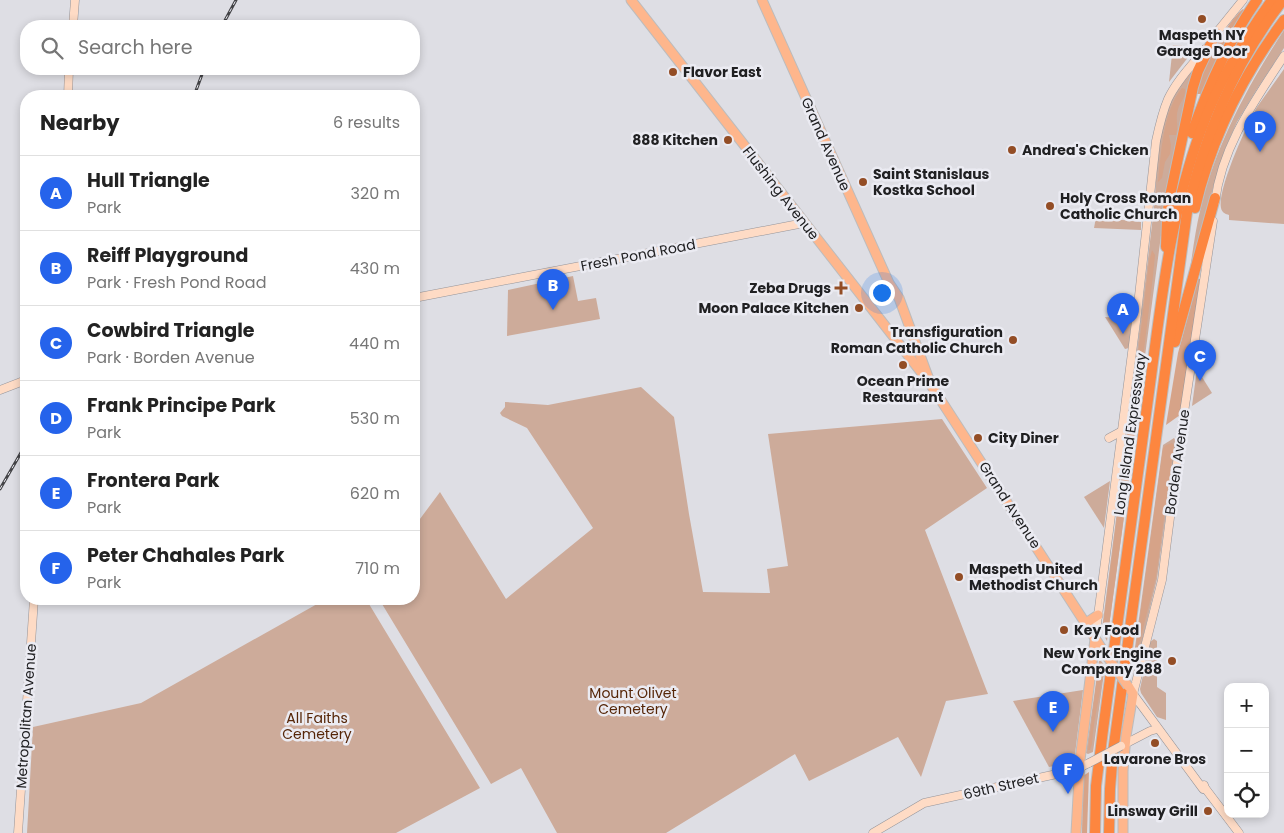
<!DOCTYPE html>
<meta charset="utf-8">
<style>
:root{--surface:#fff;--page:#f2f2f2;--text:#222;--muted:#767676;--line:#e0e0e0;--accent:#2563eb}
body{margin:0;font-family:Poppins,sans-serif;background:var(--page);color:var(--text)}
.controls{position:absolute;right:15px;bottom:15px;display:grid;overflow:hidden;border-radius:10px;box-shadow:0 2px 8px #0003}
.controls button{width:45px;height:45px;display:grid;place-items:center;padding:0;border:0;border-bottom:1px solid var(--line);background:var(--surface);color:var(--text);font:25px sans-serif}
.you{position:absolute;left:881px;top:292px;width:18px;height:18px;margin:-12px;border:4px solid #fff;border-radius:50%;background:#1a73e8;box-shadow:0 0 0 8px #1a73e833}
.badge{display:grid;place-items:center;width:32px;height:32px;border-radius:50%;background:var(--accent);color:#fff;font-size:16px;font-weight:700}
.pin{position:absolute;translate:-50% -41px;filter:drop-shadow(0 1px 2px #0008)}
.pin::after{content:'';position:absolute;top:26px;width:18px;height:15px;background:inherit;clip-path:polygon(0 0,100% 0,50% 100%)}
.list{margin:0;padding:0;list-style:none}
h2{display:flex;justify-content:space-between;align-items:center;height:65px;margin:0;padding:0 20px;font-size:21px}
h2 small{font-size:16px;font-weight:400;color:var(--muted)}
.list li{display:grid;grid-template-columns:32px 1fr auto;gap:15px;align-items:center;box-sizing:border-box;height:75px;padding:0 20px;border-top:1px solid var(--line)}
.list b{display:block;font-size:19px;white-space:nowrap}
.list p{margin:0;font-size:16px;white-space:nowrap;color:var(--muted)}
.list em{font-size:16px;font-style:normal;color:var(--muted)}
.icon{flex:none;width:28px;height:28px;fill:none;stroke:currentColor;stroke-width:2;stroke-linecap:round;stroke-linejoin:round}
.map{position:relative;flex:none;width:1284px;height:833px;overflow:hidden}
.search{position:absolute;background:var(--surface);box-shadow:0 2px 8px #0003;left:20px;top:20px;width:400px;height:55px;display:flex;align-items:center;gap:12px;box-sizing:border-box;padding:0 18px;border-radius:20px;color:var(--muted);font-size:19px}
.panel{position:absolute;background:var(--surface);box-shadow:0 2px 8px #0003;left:20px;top:90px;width:400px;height:515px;border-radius:20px}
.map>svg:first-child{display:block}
.green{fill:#cdab9a}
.forest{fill:#d6a388}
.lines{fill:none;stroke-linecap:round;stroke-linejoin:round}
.secondary-casing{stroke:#94949a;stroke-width:9}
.primary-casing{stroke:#bcbcbd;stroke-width:11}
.highway-casing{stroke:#bcbcbd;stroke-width:12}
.secondary{stroke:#fedbc5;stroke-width:8}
.primary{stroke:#feb68c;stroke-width:9}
.highway{stroke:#fd863f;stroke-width:10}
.rail-casing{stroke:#434346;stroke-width:3}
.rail{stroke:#ebebf2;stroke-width:1;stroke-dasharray:4;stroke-linecap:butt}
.secondary-bridge-casing{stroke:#94949a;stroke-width:9;stroke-linecap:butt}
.primary-bridge-casing{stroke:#bcbcbd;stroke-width:11;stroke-linecap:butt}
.secondary-bridge{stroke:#fedbc5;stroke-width:8}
.primary-bridge{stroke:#feb68c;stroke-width:9}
.poi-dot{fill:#934d25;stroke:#ebebf2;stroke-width:2}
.labels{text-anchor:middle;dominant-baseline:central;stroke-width:5;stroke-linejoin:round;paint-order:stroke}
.poi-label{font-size:14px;font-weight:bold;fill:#202022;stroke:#ebebf2;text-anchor:start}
.street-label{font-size:14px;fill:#202022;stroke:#ebebf2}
.park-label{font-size:14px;fill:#562608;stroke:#ebebf2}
</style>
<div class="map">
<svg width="1284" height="833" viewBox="0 0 1284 833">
<rect width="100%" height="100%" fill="#dedee4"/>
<!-- green -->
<g class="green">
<path d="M1284 30V48L1257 89 1237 122 1225 149 1214 184 1187 291C1191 264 1194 237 1200 211 1215 146 1248 85 1284 30Z"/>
<path d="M1173 45 1196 47 1169 82Z"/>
<path d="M1195 66 1164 213 1133 446 1127 449 1125 446C1135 369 1144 293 1153 216 1157 185 1156 145 1166 115 1172 96 1183 81 1195 66Z"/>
<path d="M1284 69V224L1229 220V215C1226 214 1222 213 1221 208 1217 190 1247 124 1257 107 1266 94 1275 82 1284 69Z"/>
<path d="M1096 217 1141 222V230L1094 228Z"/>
<path d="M573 276 578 301 596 298 600 319 507 336 508 290Z"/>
<path d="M1105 317 1132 319 1129 348 1125 349Z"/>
<path d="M1197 369 1212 393 1192 406Z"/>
<path d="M641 387 674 417 689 514 703 592 770 593 767 569 788 566 768 434 942 419 987 488 925 530 988 694 946 701 921 777 898 737 809 781 795 754 666 833H557L521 768 491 784 379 599H414V527L440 492 506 599 593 528 527 428 502 416 500 413 505 407V402L548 405Z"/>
<path d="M1174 438 1176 441 1157 579 1136 667 1131 676 1163 445Z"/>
<path d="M1131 466 1107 641 1103 634 1102 629 1122 472Z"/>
<path d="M1110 481 1104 528 1084 497Z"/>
<path d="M326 599H366L480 788 396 833H27L33 727 141 703Z"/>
<path d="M1154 639 1157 641V687L1166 693V720L1157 717 1141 693 1140 689 1150 642Z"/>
<path d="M1099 661H1101L1105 666 1093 752 1088 754 1086 753Z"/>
<path d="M1083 690 1074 762 1049 767 1013 701Z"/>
</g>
<!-- forest -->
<g class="forest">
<path d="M1243 9 1244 10 1201 94H1197C1197 72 1227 22 1243 9Z"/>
<path d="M1182 88 1185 89C1186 97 1180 102 1178 109 1175 119 1179 125 1176 135H1169L1171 145 1170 154 1165 162 1162 178 1158 182C1161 154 1163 111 1182 88Z"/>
<path d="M1152 250 1155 255 1153 276 1137 407 1133 446H1127L1149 262Z"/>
<path d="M1198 279H1200L1180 415 1166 425 1178 353Z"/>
<path d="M1172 443 1174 445 1173 451 1156 577 1133 668 1163 448 1166 445Z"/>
<path d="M1128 468 1130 469 1129 479 1109 626 1106 635 1103 632V627L1122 477 1124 472Z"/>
<path d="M1101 663 1103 666C1102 692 1093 718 1092 744L1090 750H1088L1098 669 1099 664Z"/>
<path d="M1089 772 1087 833H1082L1083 776Z"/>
</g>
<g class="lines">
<defs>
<g id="secondary">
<path d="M73 26 75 0"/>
<path d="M1213 37 1243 0"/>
<path d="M68 96 69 69"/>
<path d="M1215 202C1222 146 1254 102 1284 56"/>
<path d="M414 298 804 223"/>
<path d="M0 390 26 380"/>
<path d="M1109 438 1122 431"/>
<path d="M1095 639 1137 314 1156 141C1159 127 1162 113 1168 99 1177 80 1192 65 1205 49"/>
<path d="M1121 746 1150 731 1157 729"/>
<path d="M1204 785 1205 788 1239 833"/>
<path d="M1205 788 1203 789 1133 694 1162 580 1181 432 1213 221"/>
<path d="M18 833 34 599"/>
<path d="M873 833 924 803 1075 770 1089 763"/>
</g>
<g id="primary">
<path d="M631 0 925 377"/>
<path d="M762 0 889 283 899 298 931 385 1104 652"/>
<path d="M1086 623 1098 615"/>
<path d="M1076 833 1080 760 1095 639"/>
<path d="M1123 833V771L1126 736 1133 694 1128 686"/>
</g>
<g id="highway">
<path d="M1192 133C1208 87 1229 40 1257 0"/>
<path d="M1195 208C1211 140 1243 75 1284 20"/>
<path d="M1166 247 1167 219 1169 201 1193 87 1198 71 1216 33"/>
<path d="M1175 342 1215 198"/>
<path d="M1095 833 1096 786 1103 730C1117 627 1131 524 1145 421 1159 324 1167 221 1201 130 1218 83 1243 40 1272 0"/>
<path d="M1109 833 1110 789 1113 752 1187 212C1204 135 1235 63 1283 0"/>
</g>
</defs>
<!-- secondary casing -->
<use href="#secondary" class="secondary-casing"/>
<!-- primary casing -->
<use href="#primary" class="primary-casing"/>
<!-- highway casing -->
<use href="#highway" class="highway-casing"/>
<!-- secondary -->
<use href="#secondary" class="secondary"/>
<!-- primary -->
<use href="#primary" class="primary"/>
<!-- highway -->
<use href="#highway" class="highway"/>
<defs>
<g id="rail">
<path d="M222 26 236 0"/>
<path d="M194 96 204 69"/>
<path d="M0 489 26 444"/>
</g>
</defs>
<!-- rail casing -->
<use href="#rail" class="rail-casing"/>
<!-- rail -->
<use href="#rail" class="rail"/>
<defs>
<path id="secondary-bridge" d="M1089 763 1121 746"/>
<path id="primary-bridge" d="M1104 652 1128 686"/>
</defs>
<!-- secondary-bridge casing -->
<use href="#secondary-bridge" class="secondary-bridge-casing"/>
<!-- primary-bridge casing -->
<use href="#primary-bridge" class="primary-bridge-casing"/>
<!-- secondary-bridge -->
<use href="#secondary-bridge" class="secondary-bridge"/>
<!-- primary-bridge -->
<use href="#primary-bridge" class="primary-bridge"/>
</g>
<!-- markers -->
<g class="poi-dot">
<circle cx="1202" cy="19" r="5"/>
<circle cx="673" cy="72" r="5"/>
<circle cx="728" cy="140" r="5"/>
<circle cx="1012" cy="150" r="5"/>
<circle cx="863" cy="182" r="5"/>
<circle cx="1050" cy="206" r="5"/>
<path d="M838.5 280.5h5v5h5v5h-5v5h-5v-5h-5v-5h5z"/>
<circle cx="859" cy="308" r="5"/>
<circle cx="1013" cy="340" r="5"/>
<circle cx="903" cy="365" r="5"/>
<circle cx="978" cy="438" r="5"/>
<circle cx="959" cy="577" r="5"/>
<circle cx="1064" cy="630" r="5"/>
<circle cx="1172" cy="661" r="5"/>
<circle cx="1155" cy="743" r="5"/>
<circle cx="1208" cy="811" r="5"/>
</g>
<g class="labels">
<!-- poi labels -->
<g class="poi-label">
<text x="1202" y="35" text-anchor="middle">Maspeth NY<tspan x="1202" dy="16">Garage Door</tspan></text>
<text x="683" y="72">Flavor East</text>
<text x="718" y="140" text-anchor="end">888 Kitchen</text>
<text x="1022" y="150">Andrea's Chicken</text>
<text x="873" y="174">Saint Stanislaus<tspan x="873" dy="16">Kostka School</tspan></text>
<text x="1060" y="198">Holy Cross Roman<tspan x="1060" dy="16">Catholic Church</tspan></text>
<text x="831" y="288" text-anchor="end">Zeba Drugs</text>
<text x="849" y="308" text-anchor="end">Moon Palace Kitchen</text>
<text x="1003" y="332" text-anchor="end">Transfiguration<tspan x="1003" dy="16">Roman Catholic Church</tspan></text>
<text x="903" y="381" text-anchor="middle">Ocean Prime<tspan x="903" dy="16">Restaurant</tspan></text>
<text x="988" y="438">City Diner</text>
<text x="969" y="569">Maspeth United<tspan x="969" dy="16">Methodist Church</tspan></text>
<text x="1074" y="630">Key Food</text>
<text x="1162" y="653" text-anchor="end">New York Engine<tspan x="1162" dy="16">Company 288</tspan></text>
<text x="1155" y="759" text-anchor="middle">Lavarone Bros</text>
<text x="1198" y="811" text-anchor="end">Linsway Grill</text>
</g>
<!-- street labels -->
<g class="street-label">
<text transform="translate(826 144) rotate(66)">Grand Avenue</text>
<text transform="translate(781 193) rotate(52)">Flushing Avenue</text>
<text transform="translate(638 255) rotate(-11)">Fresh Pond Road</text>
<text transform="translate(1130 434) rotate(-82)">Long Island Expressway</text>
<text transform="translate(1177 462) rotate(-82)">Borden Avenue</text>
<text transform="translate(1010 505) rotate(57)">Grand Avenue</text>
<text transform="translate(26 716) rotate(-86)">Metropolitan Avenue</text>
<text transform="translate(1001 786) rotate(-13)">69th Street</text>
</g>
<!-- park labels -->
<g class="park-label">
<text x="633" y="693">Mount Olivet<tspan x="633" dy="16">Cemetery</tspan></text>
<text x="317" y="718">All Faiths<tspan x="317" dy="16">Cemetery</tspan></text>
</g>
</g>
</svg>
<div class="controls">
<button>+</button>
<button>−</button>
<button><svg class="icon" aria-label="locate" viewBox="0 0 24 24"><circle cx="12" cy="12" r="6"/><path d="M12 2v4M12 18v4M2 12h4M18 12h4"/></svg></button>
</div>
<div class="you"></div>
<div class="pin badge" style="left:1123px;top:334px">A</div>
<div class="pin badge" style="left:553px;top:310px">B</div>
<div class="pin badge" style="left:1200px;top:381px">C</div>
<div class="pin badge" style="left:1260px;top:152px">D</div>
<div class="pin badge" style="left:1053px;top:732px">E</div>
<div class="pin badge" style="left:1068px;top:794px">F</div>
<div class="search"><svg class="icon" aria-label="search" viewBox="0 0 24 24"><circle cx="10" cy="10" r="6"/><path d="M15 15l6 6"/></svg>Search here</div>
<section class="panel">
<h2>Nearby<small>6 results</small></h2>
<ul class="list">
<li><span class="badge">A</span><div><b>Hull Triangle</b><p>Park</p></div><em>320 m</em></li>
<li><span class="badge">B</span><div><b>Reiff Playground</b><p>Park · Fresh Pond Road</p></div><em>430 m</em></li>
<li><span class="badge">C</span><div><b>Cowbird Triangle</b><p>Park · Borden Avenue</p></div><em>440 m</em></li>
<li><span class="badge">D</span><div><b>Frank Principe Park</b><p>Park</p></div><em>530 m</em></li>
<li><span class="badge">E</span><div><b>Frontera Park</b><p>Park</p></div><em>620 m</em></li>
<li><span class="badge">F</span><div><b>Peter Chahales Park</b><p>Park</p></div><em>710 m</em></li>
</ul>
</section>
</div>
